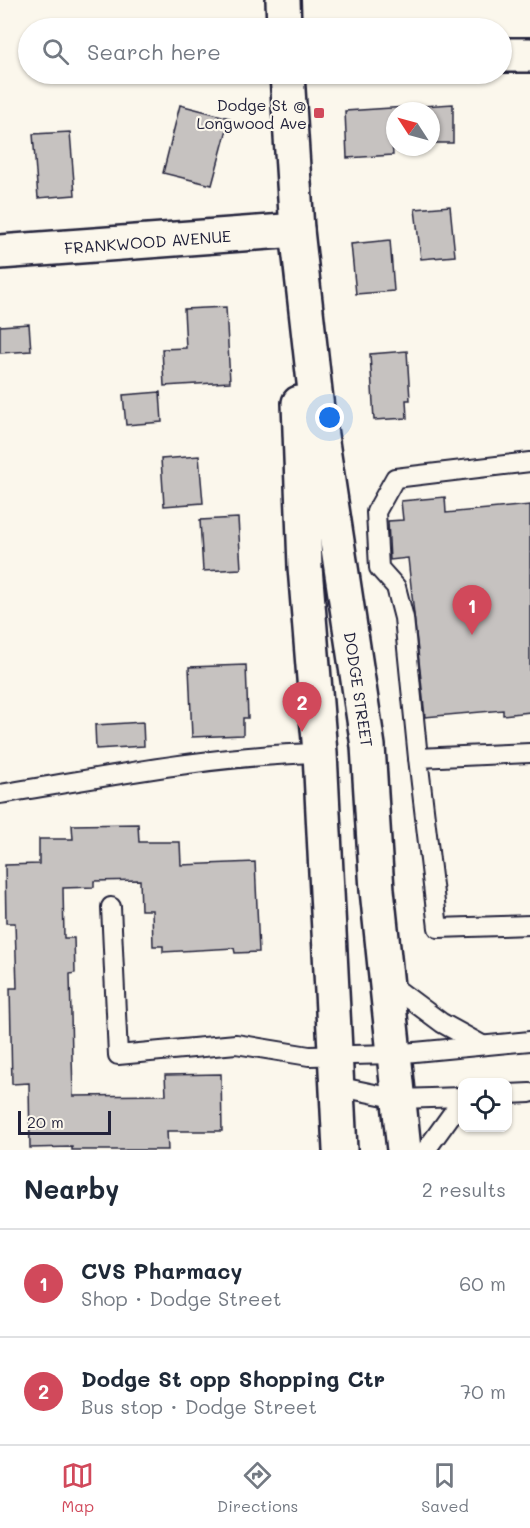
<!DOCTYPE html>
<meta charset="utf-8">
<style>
:root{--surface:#fff;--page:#f6f6f7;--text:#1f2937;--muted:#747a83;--line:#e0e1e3;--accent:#d1495b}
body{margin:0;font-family:Mali,sans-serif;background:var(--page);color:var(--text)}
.controls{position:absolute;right:18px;bottom:18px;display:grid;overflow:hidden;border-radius:12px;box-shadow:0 2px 4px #0004}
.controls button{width:54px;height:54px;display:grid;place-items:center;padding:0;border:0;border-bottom:2px solid var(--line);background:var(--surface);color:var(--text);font:30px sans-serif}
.compass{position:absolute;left:386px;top:102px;width:54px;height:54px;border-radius:50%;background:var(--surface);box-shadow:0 2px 4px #0004;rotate:306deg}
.scale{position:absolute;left:18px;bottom:15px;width:93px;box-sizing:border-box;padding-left:6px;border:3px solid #22223b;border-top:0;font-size:16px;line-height:21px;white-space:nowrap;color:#22223b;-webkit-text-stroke:4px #fbf7ec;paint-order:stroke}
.you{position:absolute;left:330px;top:418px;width:21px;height:21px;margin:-15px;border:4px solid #fff;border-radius:50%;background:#1a73e8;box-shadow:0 0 0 9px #1a73e833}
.badge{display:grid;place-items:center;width:39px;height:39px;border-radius:50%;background:var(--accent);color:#fff;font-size:20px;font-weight:700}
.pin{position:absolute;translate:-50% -50px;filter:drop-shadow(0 2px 3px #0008)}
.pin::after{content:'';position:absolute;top:32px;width:21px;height:18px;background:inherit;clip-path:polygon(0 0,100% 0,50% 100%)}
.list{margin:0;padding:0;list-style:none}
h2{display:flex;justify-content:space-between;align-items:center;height:78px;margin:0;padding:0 24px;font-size:26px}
h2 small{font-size:20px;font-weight:400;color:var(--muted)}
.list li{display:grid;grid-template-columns:39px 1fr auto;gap:18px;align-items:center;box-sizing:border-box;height:108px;padding:0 24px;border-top:2px solid var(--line)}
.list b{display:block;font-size:22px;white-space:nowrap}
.list p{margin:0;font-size:20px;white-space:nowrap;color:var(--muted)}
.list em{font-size:20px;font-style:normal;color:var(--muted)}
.icon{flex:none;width:33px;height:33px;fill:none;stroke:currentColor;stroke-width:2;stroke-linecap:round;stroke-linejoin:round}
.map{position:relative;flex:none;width:530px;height:1150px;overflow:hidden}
.search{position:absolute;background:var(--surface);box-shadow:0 2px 4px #0004;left:18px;right:18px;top:18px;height:66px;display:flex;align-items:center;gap:15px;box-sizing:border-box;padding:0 21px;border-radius:33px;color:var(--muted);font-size:22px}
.sheet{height:294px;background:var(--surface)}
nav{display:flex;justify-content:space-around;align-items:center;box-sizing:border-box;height:84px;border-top:2px solid var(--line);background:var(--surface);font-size:16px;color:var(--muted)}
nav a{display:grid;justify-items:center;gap:3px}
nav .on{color:var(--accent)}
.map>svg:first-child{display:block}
.building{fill:#c6c2c0;stroke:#22223b;stroke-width:1.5}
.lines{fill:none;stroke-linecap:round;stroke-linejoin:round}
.lane-casing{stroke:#22223b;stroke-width:22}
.street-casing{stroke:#22223b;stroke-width:38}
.secondary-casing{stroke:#22223b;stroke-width:38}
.lane{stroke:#fbf7ec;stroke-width:18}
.street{stroke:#fbf7ec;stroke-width:33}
.secondary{stroke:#fbf7ec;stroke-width:33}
.poi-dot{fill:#d1495b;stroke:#fbf7ec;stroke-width:2}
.labels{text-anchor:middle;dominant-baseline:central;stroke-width:4.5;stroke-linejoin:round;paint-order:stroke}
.poi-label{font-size:16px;fill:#22223b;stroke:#fbf7ec;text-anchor:end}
.street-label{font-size:16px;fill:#22223b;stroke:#fbf7ec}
</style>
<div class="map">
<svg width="530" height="1150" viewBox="0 0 530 1150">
<rect width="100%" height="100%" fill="#fbf7ec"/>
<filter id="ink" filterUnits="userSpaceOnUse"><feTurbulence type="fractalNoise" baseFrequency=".0167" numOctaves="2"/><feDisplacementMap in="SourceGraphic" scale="12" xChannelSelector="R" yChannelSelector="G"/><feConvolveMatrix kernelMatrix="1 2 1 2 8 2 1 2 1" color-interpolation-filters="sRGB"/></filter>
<g filter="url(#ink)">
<!-- building -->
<g class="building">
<path d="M453 104V143H431V111H395V142H392L393 155 347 158 345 111Z"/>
<path d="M180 105 230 118 212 185 163 173Z"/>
<path d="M70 132 75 195 38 198 33 134Z"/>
<path d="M450 206 455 256 421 259 415 209Z"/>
<path d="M390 240 394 291 356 294 351 244Z"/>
<path d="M226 307 230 382 164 386 162 349 186 348 184 309Z"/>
<path d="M29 324 31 351 0 353V326Z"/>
<path d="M407 351 410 400H406L407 418 374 420 370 354Z"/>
<path d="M160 392 162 422 126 425 123 395Z"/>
<path d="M199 456 203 503 164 506 161 459Z"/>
<path d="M445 497 446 513 530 505V712L503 715V710L425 717 408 558 390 560 388 521 403 520 401 501Z"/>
<path d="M238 518 241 569 203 571 200 520Z"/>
<path d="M246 665 248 718H243V735L192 737 189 667Z"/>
<path d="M143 722 144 746 96 749 95 725Z"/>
<path d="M138 824 139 842H180L181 865 255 862 259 952 235 953 234 948 163 952V946H153L152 910H141L140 880 94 881V887L63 888 64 938H74L75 973 70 974 73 1096 166 1095 165 1075 221 1074 222 1131H167L168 1150H72V1147L30 1148 29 1083 12 1084 10 988H17L15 923H6L5 865 39 864V839H73L72 825Z"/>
</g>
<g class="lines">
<defs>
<g id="lane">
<path d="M530 753 418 758 438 928 530 925"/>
<path d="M418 758 404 618 396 587 379 568 376 512 395 478 530 462"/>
<path d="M0 794C106 777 213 755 320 753"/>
<path d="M111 907 118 1055 236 1044 309 1056 394 1054 530 1041"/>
<path d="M387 982 442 1023 482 1045"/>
<path d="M332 1082 336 1086 399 1099 462 1097"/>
<path d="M508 1094 530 1093"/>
<path d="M426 1150 462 1100"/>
</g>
<g id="street">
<path d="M502 55H530"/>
<path id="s1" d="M0 252 297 230"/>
</g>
<g id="secondary">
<path d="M283 0 284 28"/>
<path id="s2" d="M287 74 297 230 317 409 368 746 377 890 404 1150"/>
<path d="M299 403 305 567 320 753 340 1150"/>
</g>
</defs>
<!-- lane casing -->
<use href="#lane" class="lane-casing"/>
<!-- street casing -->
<use href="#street" class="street-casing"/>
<!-- secondary casing -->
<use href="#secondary" class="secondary-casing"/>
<!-- lane -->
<use href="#lane" class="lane"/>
<!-- street -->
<use href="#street" class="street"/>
<!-- secondary -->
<use href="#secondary" class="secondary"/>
</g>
</g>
<!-- markers -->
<rect class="poi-dot" x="313" y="107" width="12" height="12" rx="3"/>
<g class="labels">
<!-- poi labels -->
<g class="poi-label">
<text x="307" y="104">Dodge St @<tspan x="307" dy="18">Longwood Ave</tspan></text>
</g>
<!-- street labels -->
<g class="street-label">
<text stroke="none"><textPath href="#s1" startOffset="148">FRANKWOOD AVENUE</textPath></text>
<text stroke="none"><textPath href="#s2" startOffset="620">DODGE STREET</textPath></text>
</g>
</g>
</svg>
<div class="controls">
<button><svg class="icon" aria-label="locate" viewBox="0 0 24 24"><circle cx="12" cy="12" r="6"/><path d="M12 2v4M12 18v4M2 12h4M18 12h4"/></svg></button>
</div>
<svg class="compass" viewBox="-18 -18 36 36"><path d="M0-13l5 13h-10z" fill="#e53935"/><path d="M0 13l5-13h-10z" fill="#747a83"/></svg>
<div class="scale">20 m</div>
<div class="you"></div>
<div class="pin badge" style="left:472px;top:635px">1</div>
<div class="pin badge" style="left:302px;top:732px">2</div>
<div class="search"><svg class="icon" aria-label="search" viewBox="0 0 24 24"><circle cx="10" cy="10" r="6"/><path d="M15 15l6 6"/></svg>Search here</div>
</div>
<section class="sheet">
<h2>Nearby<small>2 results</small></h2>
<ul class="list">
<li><span class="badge">1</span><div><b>CVS Pharmacy</b><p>Shop · Dodge Street</p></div><em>60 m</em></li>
<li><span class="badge">2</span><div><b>Dodge St opp Shopping Ctr</b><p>Bus stop · Dodge Street</p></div><em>70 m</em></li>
</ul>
</section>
<nav>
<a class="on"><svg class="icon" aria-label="map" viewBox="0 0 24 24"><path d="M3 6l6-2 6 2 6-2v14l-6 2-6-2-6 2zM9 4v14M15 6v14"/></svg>Map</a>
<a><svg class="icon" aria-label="directions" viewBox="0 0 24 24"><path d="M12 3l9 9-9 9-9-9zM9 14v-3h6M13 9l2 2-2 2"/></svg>Directions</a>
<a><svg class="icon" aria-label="saved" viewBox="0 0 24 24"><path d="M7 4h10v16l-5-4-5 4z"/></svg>Saved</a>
</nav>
